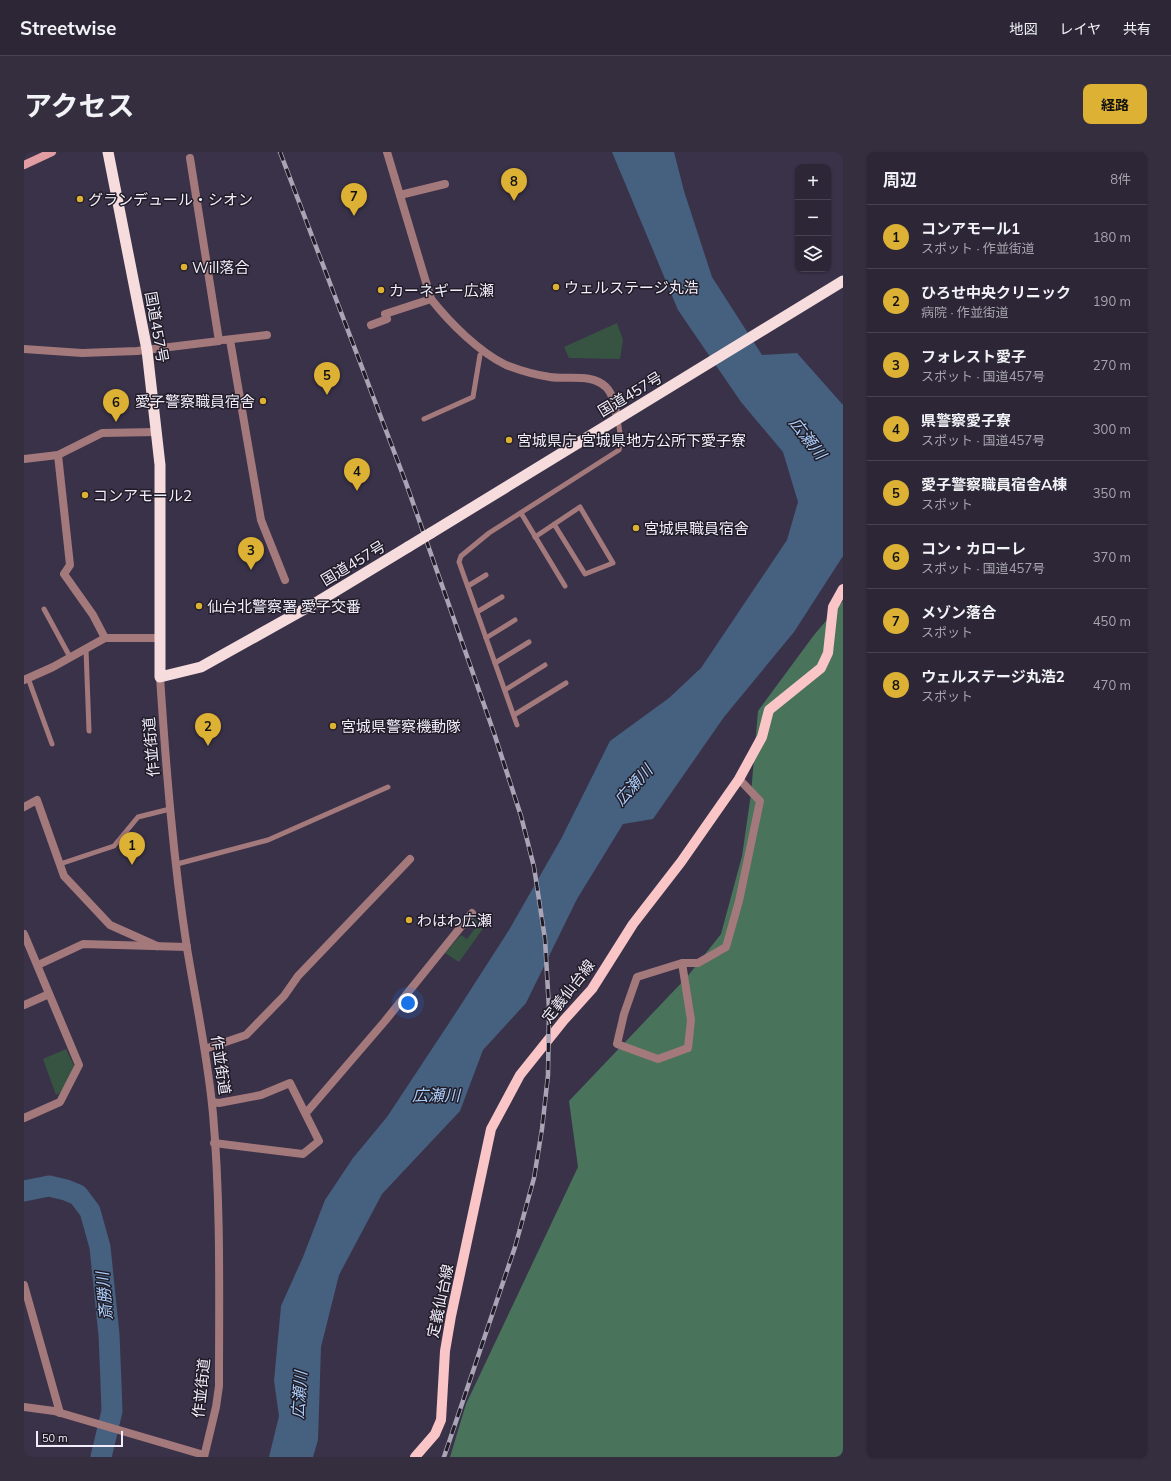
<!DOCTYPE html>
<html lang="ja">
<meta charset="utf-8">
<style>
:root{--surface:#2c2637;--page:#342e3f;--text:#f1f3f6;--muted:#a6a5ad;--line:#484352;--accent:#ddb133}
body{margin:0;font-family:Mulish,"Noto Sans JP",sans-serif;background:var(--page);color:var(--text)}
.controls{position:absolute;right:12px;top:12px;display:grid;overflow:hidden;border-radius:8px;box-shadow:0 1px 3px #0004}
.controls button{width:36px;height:36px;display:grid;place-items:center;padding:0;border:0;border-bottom:1px solid var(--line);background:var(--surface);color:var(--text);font:20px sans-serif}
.scale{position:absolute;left:12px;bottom:10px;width:87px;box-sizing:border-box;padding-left:4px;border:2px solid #f1edfb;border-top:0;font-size:11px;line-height:14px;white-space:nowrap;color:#f1edfb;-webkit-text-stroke:3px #201c27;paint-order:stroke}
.you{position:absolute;left:384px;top:851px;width:14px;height:14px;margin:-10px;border:3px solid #fff;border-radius:50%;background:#1a73e8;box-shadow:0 0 0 6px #1a73e833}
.badge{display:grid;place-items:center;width:26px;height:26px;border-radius:50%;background:var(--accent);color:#111;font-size:13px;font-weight:700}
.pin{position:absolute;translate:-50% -33px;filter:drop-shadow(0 1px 2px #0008)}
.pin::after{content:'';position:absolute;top:21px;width:14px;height:12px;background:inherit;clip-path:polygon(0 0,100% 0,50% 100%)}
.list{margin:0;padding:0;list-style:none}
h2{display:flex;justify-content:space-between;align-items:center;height:52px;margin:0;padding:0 16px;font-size:17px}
h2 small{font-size:13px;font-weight:400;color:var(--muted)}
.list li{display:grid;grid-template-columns:26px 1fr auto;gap:12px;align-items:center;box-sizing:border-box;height:64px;padding:0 16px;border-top:1px solid var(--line)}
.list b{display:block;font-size:15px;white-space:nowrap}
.list p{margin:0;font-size:13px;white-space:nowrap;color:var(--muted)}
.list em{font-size:13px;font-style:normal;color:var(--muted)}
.icon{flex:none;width:22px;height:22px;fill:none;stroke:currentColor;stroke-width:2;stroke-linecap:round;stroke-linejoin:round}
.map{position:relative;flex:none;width:819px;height:1305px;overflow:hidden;border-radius:8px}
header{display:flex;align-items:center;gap:24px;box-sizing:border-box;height:56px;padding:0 20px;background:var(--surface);border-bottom:1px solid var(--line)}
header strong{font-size:19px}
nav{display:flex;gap:22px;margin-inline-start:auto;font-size:14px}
.intro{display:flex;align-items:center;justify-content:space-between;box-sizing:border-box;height:96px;padding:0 24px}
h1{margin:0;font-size:28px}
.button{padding:10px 18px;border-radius:8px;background:var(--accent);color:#111;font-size:14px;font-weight:700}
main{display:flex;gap:24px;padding:0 24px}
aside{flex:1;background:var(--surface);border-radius:8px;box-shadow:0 1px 3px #0004}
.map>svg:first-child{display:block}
.green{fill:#375443}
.forest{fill:#49735b}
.water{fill:#46607f}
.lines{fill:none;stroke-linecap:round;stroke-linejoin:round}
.river{stroke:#46607f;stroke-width:21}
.service{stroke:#a4797b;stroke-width:5}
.minor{stroke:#a4797b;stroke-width:8}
.tertiary{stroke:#a4797b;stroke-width:8}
.secondary{stroke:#e19da1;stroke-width:8}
.primary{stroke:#fac5c7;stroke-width:10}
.trunk{stroke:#f6dcdd;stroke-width:11}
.rail-casing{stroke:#aaa5b6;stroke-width:4.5}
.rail{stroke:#201c27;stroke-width:3;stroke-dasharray:9;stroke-linecap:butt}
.trunk-bridge{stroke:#f6dcdd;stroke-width:11}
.poi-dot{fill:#ddb133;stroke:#201c27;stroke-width:1.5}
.labels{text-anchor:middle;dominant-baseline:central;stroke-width:3;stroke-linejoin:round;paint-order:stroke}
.poi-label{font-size:15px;fill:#f1edfb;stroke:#201c27;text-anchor:start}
.street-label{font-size:15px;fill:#f1edfb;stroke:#201c27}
.water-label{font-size:16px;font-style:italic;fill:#abcdf9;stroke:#201c27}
</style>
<header>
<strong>Streetwise</strong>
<nav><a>地図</a><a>レイヤ</a><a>共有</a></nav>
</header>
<div class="intro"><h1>アクセス</h1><a class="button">経路</a></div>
<main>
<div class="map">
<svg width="819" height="1305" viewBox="0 0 819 1305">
<rect width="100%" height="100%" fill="#3a3249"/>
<!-- green -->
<g class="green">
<path d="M593 171 599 188 596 207 545 206 540 195Z"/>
<path d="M449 766 460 775 435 810 421 801 437 783 443 787 452 775 446 770Z"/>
<path d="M42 897 51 916 37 940 32 943 19 907Z"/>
</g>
<!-- forest -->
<path class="forest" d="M819 449V1305H426L442 1252 554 1015 545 949 663 825 697 782 718 704 727 642 734 559 790 483Z"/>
<!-- water -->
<path class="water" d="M588 0H650L660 39 688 125 738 203 773 201 819 253V404L770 480 700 565 629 667 599 672 553 747 502 851 459 898 436 959 358 1042 315 1123 297 1195 294 1288 289 1305H245L255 1264 250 1229 257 1154 279 1105 301 1048 329 1006 363 965 431 862 485 778 537 687 586 589 645 546 677 516 763 388 774 350 759 300 717 250 654 158Z"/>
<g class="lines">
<!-- river -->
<path class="river" d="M0 1039 25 1034 42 1038 54 1043 66 1059 76 1095 85 1183 87 1231 88 1259 77 1305"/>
<!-- service -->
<g class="service">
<path d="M400 267 449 245 456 203"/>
<path d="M497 361 541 434"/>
<path d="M511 385 556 355 589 411 561 422 530 372"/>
<path d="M444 434 462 423"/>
<path d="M20 457 46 505"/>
<path d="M453 460 478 445"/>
<path d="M462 486 491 468"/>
<path d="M62 497 65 579"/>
<path d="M471 511 505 490"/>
<path d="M4 526 28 592"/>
<path d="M481 538 521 513"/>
<path d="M490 563 542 531"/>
<path d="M493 573 435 410 437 404 465 381 595 298 597 289 594 267"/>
<path d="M36 712 90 694 114 665 146 657"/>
<path d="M153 712 244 688 364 635"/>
</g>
<!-- minor -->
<g class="minor">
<path d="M376 43 421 32"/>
<path d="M347 173 363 167 361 162 407 147 363 0"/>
<path d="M200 188 243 183"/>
<path d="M206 188 237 368 261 428"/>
<path d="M0 197 58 201 113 199 195 189 166 6"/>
<path d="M34 303 46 413 40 422 69 463 81 486"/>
<path d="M0 307 34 303 78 281 132 280"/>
<path d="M0 528 29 515 81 486H136"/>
<path d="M0 655 13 648 40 724 86 773 133 794"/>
<path d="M0 782 55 913 36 950 0 966"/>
<path d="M658 811 667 868 664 896 634 907 593 892 600 862 613 825 658 811H674L702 795 715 749 736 649 715 627"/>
<path d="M14 813 59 792 163 795"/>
<path d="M0 853 25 842"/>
<path d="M181 897 222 883 260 844 274 824 386 707"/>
<path d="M188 950 195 951 237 943 266 931 295 989 279 1002 190 991"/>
<path d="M282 961 361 869 448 761"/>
<path d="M0 1133 36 1261"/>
</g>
<!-- tertiary -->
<g class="tertiary">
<path d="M407 147C426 171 455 200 482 213 495 218 512 223 526 225 544 228 567 221 582 235 590 243 591 255 593 266"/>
<path d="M136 525C142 615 149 706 163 796 172 851 184 906 189 962 197 1052 195 1143 195 1234L192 1255 180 1305"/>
<path d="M0 1255 30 1259 180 1303"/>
</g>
<!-- secondary -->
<path class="secondary" d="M0 13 28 0"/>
<!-- primary -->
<path class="primary" d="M391 1305 411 1282 417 1268 421 1199 427 1164 467 977 496 923 540 868 568 837 609 772 657 710 715 627 738 585 745 558 797 516 804 501 809 455 819 437"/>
<!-- trunk -->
<g class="trunk">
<path d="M84 0 123 198 136 313V525L177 515 295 449 384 395"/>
<path d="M407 381 819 129"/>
</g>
<defs>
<path id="rail" d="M256 0 382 331 470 581 497 664 510 715 521 787 525 857 524 923 518 977 510 1026 491 1095 420 1305"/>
</defs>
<!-- rail casing -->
<use href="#rail" class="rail-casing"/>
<!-- rail -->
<use href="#rail" class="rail"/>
<!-- trunk-bridge -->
<path class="trunk-bridge" d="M384 395 407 381"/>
</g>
<!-- markers -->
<g class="poi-dot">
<circle cx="56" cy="47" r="4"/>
<circle cx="160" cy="115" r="4"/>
<circle cx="532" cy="135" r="4"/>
<circle cx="357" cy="138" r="4"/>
<circle cx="239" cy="249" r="4"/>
<circle cx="485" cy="288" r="4"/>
<circle cx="61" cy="343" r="4"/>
<circle cx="612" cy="376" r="4"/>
<circle cx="175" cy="454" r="4"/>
<circle cx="309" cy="574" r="4"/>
<circle cx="385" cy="768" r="4"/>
</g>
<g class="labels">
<!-- poi labels -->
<g class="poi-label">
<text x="64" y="47">グランデュール・シオン</text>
<text x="168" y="115">Will落合</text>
<text x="540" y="135">ウェルステージ丸浩</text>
<text x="365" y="138">カーネギー広瀬</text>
<text x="231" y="249" text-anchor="end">愛子警察職員宿舎</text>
<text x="493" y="288">宮城県庁 宮城県地方公所下愛子寮</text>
<text x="69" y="343">コンアモール2</text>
<text x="620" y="376">宮城県職員宿舎</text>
<text x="183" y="454">仙台北警察署 愛子交番</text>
<text x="317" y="574">宮城県警察機動隊</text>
<text x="393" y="768">わはわ広瀬</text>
</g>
<!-- street labels -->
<g class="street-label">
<text transform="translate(133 175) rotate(80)">国道457号</text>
<text transform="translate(606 242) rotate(-31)">国道457号</text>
<text transform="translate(329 411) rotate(-31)">国道457号</text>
<text transform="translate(127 595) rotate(-95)">作並街道</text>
<text transform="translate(544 839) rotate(-52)">定義仙台線</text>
<text transform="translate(197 913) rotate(82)">作並街道</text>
<text transform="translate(416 1149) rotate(-78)">定義仙台線</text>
<text transform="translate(177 1236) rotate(-84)">作並街道</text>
</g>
<!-- water labels -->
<g class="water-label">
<text transform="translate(784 286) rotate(52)">広瀬川</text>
<text transform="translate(609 633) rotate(-48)">広瀬川</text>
<text x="412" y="943">広瀬川</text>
<text transform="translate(80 1144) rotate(-95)">斎勝川</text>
<text transform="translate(275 1243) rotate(-86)">広瀬川</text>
</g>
</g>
</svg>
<div class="controls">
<button>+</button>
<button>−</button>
<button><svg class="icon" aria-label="layers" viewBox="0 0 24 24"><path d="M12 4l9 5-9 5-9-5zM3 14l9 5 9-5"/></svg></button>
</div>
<div class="scale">50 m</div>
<div class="you"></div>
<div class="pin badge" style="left:108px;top:713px">1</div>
<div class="pin badge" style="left:184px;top:594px">2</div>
<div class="pin badge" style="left:227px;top:418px">3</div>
<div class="pin badge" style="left:333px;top:339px">4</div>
<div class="pin badge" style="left:303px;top:243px">5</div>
<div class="pin badge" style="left:92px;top:270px">6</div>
<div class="pin badge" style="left:330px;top:64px">7</div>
<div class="pin badge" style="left:490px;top:49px">8</div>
</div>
<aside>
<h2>周辺<small>8件</small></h2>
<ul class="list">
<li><span class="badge">1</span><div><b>コンアモール1</b><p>スポット · 作並街道</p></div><em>180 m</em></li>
<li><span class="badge">2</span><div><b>ひろせ中央クリニック</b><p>病院 · 作並街道</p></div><em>190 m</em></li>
<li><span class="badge">3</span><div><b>フォレスト愛子</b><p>スポット · 国道457号</p></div><em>270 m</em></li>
<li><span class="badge">4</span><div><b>県警察愛子寮</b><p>スポット · 国道457号</p></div><em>300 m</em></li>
<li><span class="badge">5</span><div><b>愛子警察職員宿舎A棟</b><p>スポット</p></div><em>350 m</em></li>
<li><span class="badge">6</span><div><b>コン・カローレ</b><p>スポット · 国道457号</p></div><em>370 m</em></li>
<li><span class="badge">7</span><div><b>メゾン落合</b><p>スポット</p></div><em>450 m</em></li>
<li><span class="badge">8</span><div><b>ウェルステージ丸浩2</b><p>スポット</p></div><em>470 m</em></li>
</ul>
</aside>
</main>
